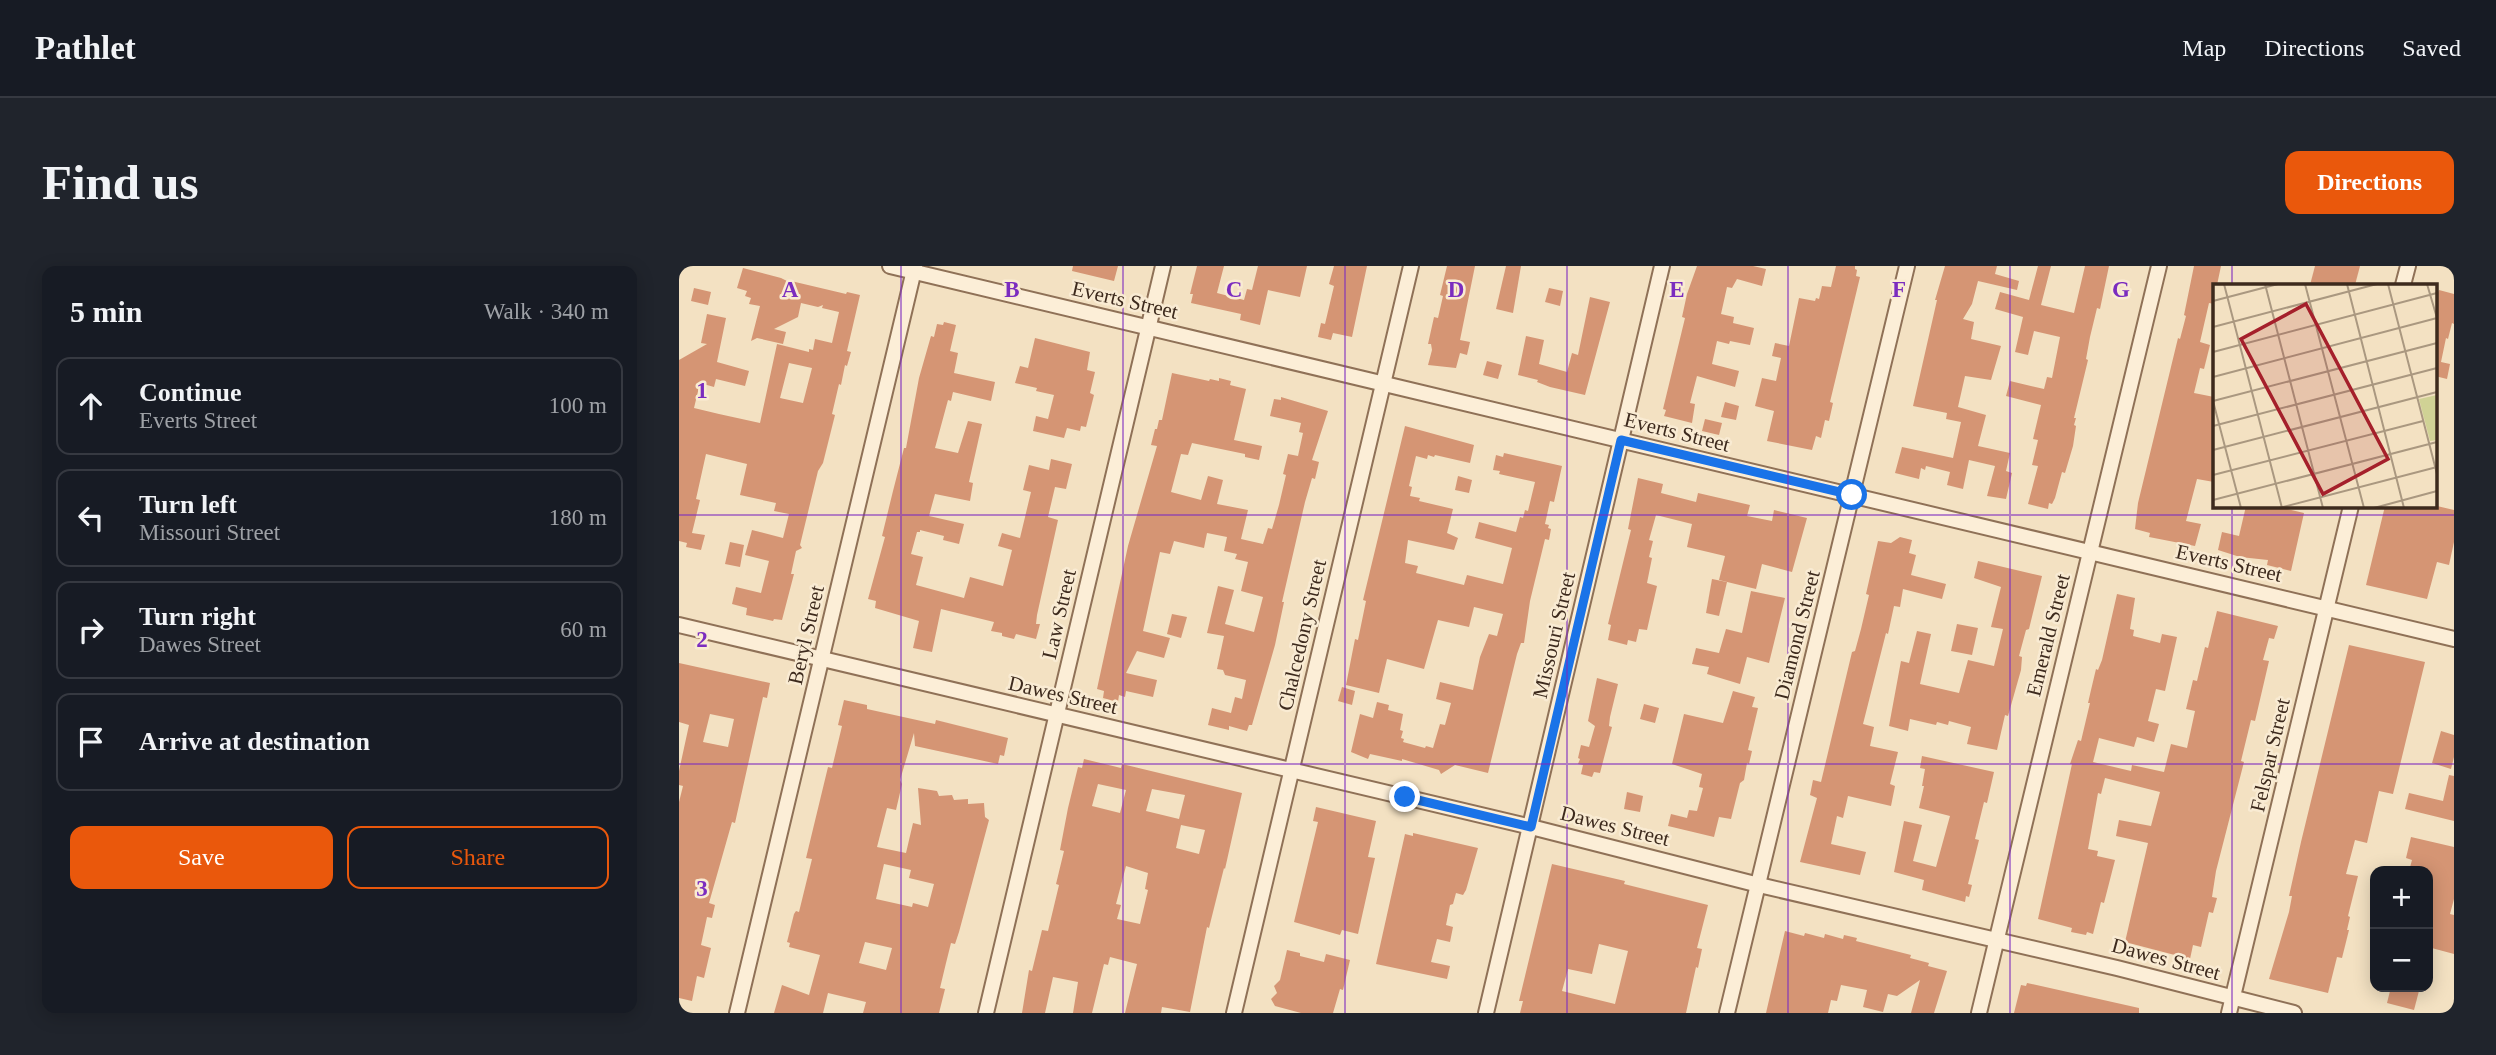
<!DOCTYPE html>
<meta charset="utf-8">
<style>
:root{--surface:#171b24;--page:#20242c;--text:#f1f3f6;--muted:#9ea1a6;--line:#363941;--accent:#ea580c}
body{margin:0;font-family:Georgia,serif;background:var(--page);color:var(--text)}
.controls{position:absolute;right:21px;bottom:21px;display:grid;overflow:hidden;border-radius:14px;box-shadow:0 4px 18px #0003}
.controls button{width:63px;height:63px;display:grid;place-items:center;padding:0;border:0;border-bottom:2px solid var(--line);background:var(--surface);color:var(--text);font:35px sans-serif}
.stop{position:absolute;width:21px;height:21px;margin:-16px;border:5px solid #1a73e8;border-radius:50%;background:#fff}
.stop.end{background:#1a73e8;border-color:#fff;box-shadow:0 2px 7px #0008}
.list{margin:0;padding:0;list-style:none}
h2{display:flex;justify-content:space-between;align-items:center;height:91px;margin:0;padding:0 28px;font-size:30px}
h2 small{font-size:23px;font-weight:400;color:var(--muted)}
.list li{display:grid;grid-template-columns:46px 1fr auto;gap:21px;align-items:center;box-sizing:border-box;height:98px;margin:0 14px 14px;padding:0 14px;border:2px solid var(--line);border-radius:14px}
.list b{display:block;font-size:26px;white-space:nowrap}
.list p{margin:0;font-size:23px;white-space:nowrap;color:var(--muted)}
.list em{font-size:23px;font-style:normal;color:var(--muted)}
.actions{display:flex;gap:14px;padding:21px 28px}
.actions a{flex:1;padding:16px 0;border:2px solid var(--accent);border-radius:14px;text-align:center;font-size:24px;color:var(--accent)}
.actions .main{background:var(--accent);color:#fff}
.icon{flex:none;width:38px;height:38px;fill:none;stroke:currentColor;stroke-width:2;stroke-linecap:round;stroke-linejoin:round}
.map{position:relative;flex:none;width:1775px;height:747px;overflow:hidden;border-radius:14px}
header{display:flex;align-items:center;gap:42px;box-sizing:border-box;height:98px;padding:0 35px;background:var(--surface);border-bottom:2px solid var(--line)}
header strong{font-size:33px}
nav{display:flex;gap:38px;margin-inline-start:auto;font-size:24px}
.intro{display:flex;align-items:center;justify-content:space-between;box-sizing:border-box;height:168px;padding:0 42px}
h1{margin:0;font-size:49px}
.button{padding:18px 32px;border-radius:14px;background:var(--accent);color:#fff;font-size:24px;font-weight:700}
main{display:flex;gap:42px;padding:0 42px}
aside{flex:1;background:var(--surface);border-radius:14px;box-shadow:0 4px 18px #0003}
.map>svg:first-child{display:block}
.building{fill:#d59574;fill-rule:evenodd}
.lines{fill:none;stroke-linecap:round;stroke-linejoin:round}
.minor-casing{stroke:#8f7157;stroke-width:18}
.minor{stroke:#fceed7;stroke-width:14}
.route{stroke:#1a73e8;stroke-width:9}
.grid{fill:none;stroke:#7b2cbf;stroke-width:2;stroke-opacity:0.55}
.labels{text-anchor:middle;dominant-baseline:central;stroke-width:5;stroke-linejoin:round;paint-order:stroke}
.street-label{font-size:21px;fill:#3d2a1d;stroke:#f9ebd3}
.inset-road{fill:none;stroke:#aa9880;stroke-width:2}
.view{fill:#a5202b;fill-opacity:0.15;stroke:#a5202b;stroke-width:3.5}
.inset-edge{fill:none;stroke:#3d2a1d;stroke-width:3.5}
.grid-label{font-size:23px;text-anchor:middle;font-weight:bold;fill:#7b2cbf;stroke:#f9ebd3;stroke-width:5;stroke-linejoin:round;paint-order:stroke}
</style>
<header>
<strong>Pathlet</strong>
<nav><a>Map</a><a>Directions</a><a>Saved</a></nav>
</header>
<div class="intro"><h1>Find us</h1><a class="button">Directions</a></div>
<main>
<aside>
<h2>5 min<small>Walk · 340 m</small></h2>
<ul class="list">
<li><svg class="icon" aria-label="ahead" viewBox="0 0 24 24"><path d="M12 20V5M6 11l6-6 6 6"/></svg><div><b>Continue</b><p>Everts Street</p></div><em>100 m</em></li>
<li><svg class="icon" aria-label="left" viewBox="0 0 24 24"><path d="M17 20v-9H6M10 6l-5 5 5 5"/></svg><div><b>Turn left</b><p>Missouri Street</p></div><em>180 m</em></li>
<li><svg class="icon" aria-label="right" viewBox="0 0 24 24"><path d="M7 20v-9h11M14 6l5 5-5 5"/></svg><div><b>Turn right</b><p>Dawes Street</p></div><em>60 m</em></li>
<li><svg class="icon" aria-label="arrive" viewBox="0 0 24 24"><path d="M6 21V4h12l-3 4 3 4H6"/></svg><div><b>Arrive at destination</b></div></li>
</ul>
<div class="actions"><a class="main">Save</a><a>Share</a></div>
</aside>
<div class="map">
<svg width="1775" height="747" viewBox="0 0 1775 747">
<rect width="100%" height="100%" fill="#f3e1c2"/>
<!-- building -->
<g class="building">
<path d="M394 0H439L435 15 393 5Z"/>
<path d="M518 0H545L538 27 565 34 568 23 573 24 579 0H628L621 31 589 24 581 59 561 54 562 48 512 37 514 28H511Z"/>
<path d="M655 0H688L673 71 654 67 652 74 639 71 642 57 646 58 655 20 650 18Z"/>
<path d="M768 0H796L781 74 791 76 788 89 781 87 777 102 749 99 753 84 752 78H749L755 51 759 52 764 30 761 29Z"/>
<path d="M827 0H842L834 47 817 43Z"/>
<path d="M1018 0H1074L1087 3 1083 20 1058 13 1053 22 1048 21 1042 48 1055 51 1054 57 1075 62 1071 79 1051 75 1050 78 1038 75 1033 98 1060 105 1056 121 1018 110 1011 137 1016 138 1013 157 985 150 987 144 984 143 1006 52 1003 51 1008 28Z"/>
<path d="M1157 0H1176V3L1178 4 1177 10 1181 11 1151 136 1154 137 1150 155 1146 154 1142 172 1137 170 1133 184 1088 175 1095 145 1076 140 1083 112 1097 115 1102 92 1093 90 1096 77 1110 80 1120 32 1136 35 1137 32 1140 33 1143 20 1152 21Z"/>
<path d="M1266 0H1318L1316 8 1340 15 1338 24 1299 15 1293 38 1284 53 1295 56 1292 73 1322 80 1312 114 1286 110 1279 141 1307 149 1299 180 1331 187 1327 205 1333 207 1327 233 1308 230 1316 200 1290 194 1284 223 1268 219 1271 206 1247 200 1246 204 1242 202 1240 213 1216 207 1223 181 1274 192 1282 156 1267 153 1268 147 1234 140 1258 34H1256Z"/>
<path d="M1359 0H1372L1362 39 1395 47 1406 0H1430L1421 43 1418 42 1411 71 1407 93 1409 94 1395 152H1397L1395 159 1397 160 1394 180 1386 207 1383 206 1376 232 1373 238 1370 237 1369 243 1349 238 1359 200 1353 199 1359 174 1354 173 1362 139 1327 130 1331 115 1365 123 1368 111 1373 112 1381 71 1355 65 1349 89 1336 86 1344 51 1316 43 1321 26 1350 34Z"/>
<path d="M1515 0H1542L1538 19H1535V38L1530 37 1521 76 1531 79 1525 103 1521 102 1515 127 1535 131V216L1518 213 1507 255 1522 258 1516 280 1470 271 1471 267 1456 263 1459 237 1499 72 1501 73 1507 50 1505 49Z"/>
<path d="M1636 0H1681L1676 19H1631Z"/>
<path d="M64 2 102 12 112 17V15L167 28 168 26 181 29 168 85 172 86 168 100 166 99 162 119 160 118 153 148 156 149 144 197 139 205 121 279 123 282 117 285 112 308H115L103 354 95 353 94 355 67 349 68 342 53 338 57 321 82 327 90 295 66 289 73 264 104 272 110 248 95 245 97 237 61 229 68 198 27 188 17 233 21 234 13 267 26 269 22 284 7 281 8 277 0 275V94L28 78 22 77 28 48 47 52 38 96 70 105 66 120 37 113 35 121 21 117 15 142 40 148 81 157 98 78 130 86V83L134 84 136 73 153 77 160 46 143 42 144 39 139 41 122 37 119 51 95 63 107 66 104 78 78 72 72 75 81 40 70 38 72 32 66 30 68 25 58 22ZM110 97 133 102 124 137 101 132Z"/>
<path d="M15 22 32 26 29 39 12 35Z"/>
<path d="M870 22 884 25 881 40 866 36Z"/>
<path d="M1760 24 1775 28V58L1773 57 1769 73 1767 72 1762 96 1771 98 1768 113 1756 110V26H1759Z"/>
<path d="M911 31 931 36 906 129 871 121 858 116 859 114 839 109 847 70 865 74 860 98 888 106 893 87 899 89Z"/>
<path d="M265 56 277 59 271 85 279 87 275 107 316 116 312 135 274 126 272 135 269 134 256 182 279 187 289 155 303 158 290 216 294 217 291 235 256 228 250 250 285 258 280 278 264 274 265 270 241 264V266H238L232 288 244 291 237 319 285 332 291 311 324 320 333 284 319 280 323 267 341 272 352 226 344 224 350 199 370 204 372 193 393 198 387 223 376 221 369 251 379 254 358 349 357 358H361L357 373 337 368 335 373 323 370V367L312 365 315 356 262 343 253 386 234 382 240 355 196 342 197 335 189 333 206 271 203 270 214 225 225 182H227L240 112 252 70 255 71 258 58 264 59Z"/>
<path d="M356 72 411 86 408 104 416 106 411 127 415 129 407 161 402 160 401 165 388 162 385 172 354 165 357 150 369 153 375 129 357 125 358 122 336 117 341 100 349 102Z"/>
<path d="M808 95 823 99 819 113 804 109Z"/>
<path d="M493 107 530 115 531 113 540 115V112L552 115 551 119 567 123 555 174 583 180 580 194 566 191V188L513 177 509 189 502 188 492 226 522 234 529 210 544 214 538 238 569 244 562 273 584 278 589 262 593 263 600 239 607 209 604 208 609 188 619 190 624 167 620 166 622 157 591 150 595 133 602 134V131L649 145 633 194 640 196 636 213 633 212 626 236 603 336H605L596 379 573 459H570L568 465 550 460V464L529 459 533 442 552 447 556 431 563 433 567 414 546 409 544 404 538 403 545 370 528 367 539 320 555 324 546 358 575 366 584 331 562 325 569 296 556 293 558 288 545 285 548 271 528 267 525 282 495 275 491 288 481 286 464 365 491 372 485 392 458 385 447 407 478 414 474 431 447 425 446 431 440 429 439 436 424 432 425 425 418 423 449 280 478 180 472 179 476 163H478L480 154H483Z"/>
<path d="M1046 136 1060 140 1057 154 1042 151Z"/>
<path d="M1026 153 1043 157 1040 169 1023 165Z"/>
<path d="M726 160 795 179 791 197 756 189 755 191 749 189 748 193 737 190 730 220 733 221 731 230 741 232 740 235 774 243 768 267 779 272 775 284 729 274 726 297 739 300 737 307 785 319 788 309 824 318 833 282 796 272 800 256 837 266 841 251 844 252 846 244 849 245 856 216 820 208 821 205 814 204 817 189 824 191 825 187 883 200 875 236 871 235 866 258 870 259 869 262 872 263 870 274 866 273 851 335 845 377H842L838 388 809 507 776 499 762 508 760 504 723 493V495L691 488 689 493 672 486 681 448 694 452 698 436 710 439 709 444 724 448 721 464 724 465 722 472 725 473 724 476 746 482 747 480 754 482 761 458 766 459 772 437 757 433 761 416 794 424 801 391 810 368 818 370 824 348 795 341 790 361 759 354 745 403 708 393 700 427 667 419 676 373 679 374 687 335 684 334Z"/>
<path d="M779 210 793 214 790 227 776 224Z"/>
<path d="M959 212 984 218 982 227 1017 236 1019 227 1071 239 1068 250 1093 255 1095 244 1128 252 1113 306 1083 298 1077 323 1040 314 1046 290 1008 281 1013 258 977 249 970 274 974 275 970 291 973 292 968 317 978 320 968 364 960 363 957 376 949 374 948 379 929 374 932 359 929 358 952 264 949 263Z"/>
<path d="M1567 240H1595L1625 247 1612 305 1588 299 1589 294 1561 291 1539 284 1543 266 1560 270Z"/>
<path d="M1706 240H1758L1775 244V276L1770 299 1758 296 1748 333 1687 319Z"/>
<path d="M1221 271 1233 274 1230 287 1237 289 1232 309 1267 318 1263 333 1224 323 1221 341 1215 340 1209 368 1207 367 1184 458 1195 461 1191 480 1219 486 1211 518 1216 520 1212 540 1169 530 1164 552 1158 550 1152 578 1187 586 1181 609 1121 596 1138 532 1131 529 1134 514 1142 516 1173 386 1176 385 1182 363 1190 329 1187 328 1199 275 1212 277Z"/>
<path d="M51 276 65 279 61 301 46 298Z"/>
<path d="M1299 295 1363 310 1350 363 1347 364 1340 390 1343 391 1342 404 1329 450 1326 449 1318 484 1288 478 1292 461 1270 455 1269 459 1258 456 1257 459 1231 453 1229 465 1210 460 1222 395 1230 397 1238 365 1252 368 1241 418 1280 427 1289 394 1315 400 1324 363 1312 361 1322 321 1295 312Z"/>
<path d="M1033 313 1048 316 1040 350 1027 347Z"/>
<path d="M1072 325 1106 332 1090 397 1068 391 1061 418 1028 408 1030 401 1013 398 1017 382 1040 387 1047 363 1063 367Z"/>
<path d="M1438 328 1456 332 1451 363 1455 364 1454 370 1481 377 1483 368 1498 371 1486 425 1477 423 1469 455 1480 458 1475 476 1458 471 1455 481 1420 472 1414 496 1452 505 1453 499 1485 506 1492 478 1508 482 1516 445 1507 443 1514 414 1518 415 1526 381 1529 382 1538 345 1599 360 1595 373 1590 372 1584 394 1590 395 1576 455 1572 454 1562 495 1565 496 1537 605 1533 631 1538 632 1534 647 1530 646 1522 681 1514 679 1511 693 1446 676 1469 577 1437 570 1440 554 1472 560 1481 526 1426 512 1422 528 1419 527 1409 583 1419 585 1418 590 1436 594 1425 637 1422 636 1414 668 1408 666 1407 669 1392 666 1393 662 1359 653 1393 498H1391L1399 474 1402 475 1411 437H1409L1412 424 1417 403 1419 404 1423 394Z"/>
<path d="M493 348 508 351 502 372 488 368Z"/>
<path d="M1278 358 1299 362 1293 389 1272 385Z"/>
<path d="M1670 379 1746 396 1714 528 1700 525 1688 577 1676 574 1667 608 1679 610 1669 650 1671 651 1668 664H1670L1663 692 1658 691 1649 727 1590 713 1610 646 1613 630H1610L1622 576Z"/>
<path d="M0 397 91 417 88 432 84 431 56 557 53 556 30 637 36 639 33 652 28 651 22 679 32 682 25 712 18 710 13 735 0 732V536L4 520 0 519V505L10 459 0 456ZM31 448 55 453 49 481 24 476Z"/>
<path d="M918 412 939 418 931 451 930 460 933 461 921 507 915 506 913 511 902 508 904 499 899 498 901 493 899 492 902 479 910 481 916 460 909 455Z"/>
<path d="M663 421 676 425 673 439 659 435Z"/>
<path d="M1054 425 1076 431 1073 441 1079 442 1069 484 1073 485 1070 498 1068 497 1065 514 1061 517 1052 553 1040 551 1035 571 989 560 992 548 1008 552 1010 544 1018 545 1024 522 1020 521 1023 508 993 498 1005 448 1044 457Z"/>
<path d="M165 434 188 439V443L256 458 257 454 329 472 325 490 321 489 319 498 236 480 235 467 221 514 223 518 217 544 208 542 198 581 227 587 234 557 242 559 239 522 258 525 260 530 273 529 275 534 289 533V538L305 537 306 551 310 554 280 666 276 678 272 677 267 697 261 722 266 723 260 747H184L187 736 149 727 144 747H95L103 719 130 729 141 689 110 681 111 677 108 676 115 648 117 645 120 646 133 593 127 592 149 501 153 502 163 460 159 459ZM205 598 232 604 230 612 255 618 249 641 234 637 233 641 197 633ZM186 676 213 682 207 704 180 697Z"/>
<path d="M965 438 980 442 976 457 961 453Z"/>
<path d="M1762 465 1775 469V491L1772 503 1753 497Z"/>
<path d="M1243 490 1315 506 1308 537 1305 536 1296 573 1300 574 1289 618 1293 619 1290 631 1287 630 1286 636 1243 624 1245 614 1215 606 1225 555 1243 559 1234 595 1257 601 1271 550 1240 542 1245 520H1243L1246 503 1241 502Z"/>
<path d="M405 493 442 502 443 498 563 527 546 603 545 602 530 662 528 661 511 746 483 741 482 747H446L458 698 431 691 429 699 425 698 413 747H394L399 716 374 711 366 747H343L350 704 353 705 363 664 369 665 380 619 377 618 385 585 381 584 389 542 399 501 403 502ZM419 518 447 524 441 547 413 540ZM473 523 506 529 500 553 467 545ZM502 559 526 564 520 588 497 582ZM447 600 469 607 466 623 469 624 461 658 438 653 442 639 437 638Z"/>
<path d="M1770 509 1775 510V555L1726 543 1730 527 1764 535Z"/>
<path d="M948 526 964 530 961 546 945 543Z"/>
<path d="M637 541 697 555 689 591 696 592 679 668 663 664 661 669 615 656 639 556 634 555Z"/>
<path d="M734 567 799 582 787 624 784 629 777 627 774 638 771 639 767 659 774 661 771 676 758 673 752 696 771 700 768 713 697 698 726 568 734 570Z"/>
<path d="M1732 571 1775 581V633L1771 648 1775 649V688L1749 681V662L1754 643 1749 642V605H1730L1733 594 1727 592Z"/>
<path d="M873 598 946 615 945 618 1029 639 1018 682 1023 683 1019 702 1017 701 1007 747H841L844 735H840ZM920 678 949 685 936 738 883 725 889 703 913 708Z"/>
<path d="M1106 665 1125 670 1126 667 1145 672 1146 668 1164 673 1165 669 1178 672 1177 675 1232 689 1231 692 1250 697 1249 700 1268 705 1255 747H1232L1241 714 1218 730 1209 728 1204 746 1184 741 1188 724 1162 719 1158 735 1152 734 1149 747H1087Z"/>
<path d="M608 684 621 687V690L645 696 647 688 671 694 664 724 661 723 654 747H622L596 740 592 733 598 727 595 720 601 714Z"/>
<path d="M1348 717 1460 742V747H1335L1342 719 1347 720Z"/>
<path d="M1712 721H1741L1735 744 1708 737Z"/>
</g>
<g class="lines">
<defs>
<g id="minor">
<path d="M211 0 1775 373"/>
<path d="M1724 19 1729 0"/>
<path d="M0 359 852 561 1080 619 1438 702 1615 747"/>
<path d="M58 747 236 0"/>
<path d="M307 747 484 0"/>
<path d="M555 747 732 0"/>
<path d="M807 747 983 0"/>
<path d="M1048 747 1228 0"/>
<path d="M1300 747 1480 0"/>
<path d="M1550 747 1672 240"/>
</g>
</defs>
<!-- minor casing -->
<use href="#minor" class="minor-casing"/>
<!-- minor -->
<use href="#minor" class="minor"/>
</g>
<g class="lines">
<!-- route -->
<path class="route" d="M726 531 852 561 942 174 1173 229"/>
</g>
<!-- grid -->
<path class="grid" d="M222 0V747M444 0V747M666 0V747M888 0V747M1109 0V747M1331 0V747M1553 0V19M1553 240V747M0 249H1775M0 498H1775"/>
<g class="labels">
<!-- street labels -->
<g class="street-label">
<text transform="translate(446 34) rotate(13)">Everts Street</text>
<text transform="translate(998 166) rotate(14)">Everts Street</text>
<text transform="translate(1550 297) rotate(13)">Everts Street</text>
<text transform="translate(380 348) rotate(-77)">Law Street</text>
<text transform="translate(127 369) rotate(-77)">Beryl Street</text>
<text transform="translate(623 369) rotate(-77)">Chalcedony Street</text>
<text transform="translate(875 369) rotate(-77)">Missouri Street</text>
<text transform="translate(1118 369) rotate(-76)">Diamond Street</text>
<text transform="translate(1369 369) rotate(-76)">Emerald Street</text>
<text transform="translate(384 429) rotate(13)">Dawes Street</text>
<text transform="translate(1591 489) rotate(-77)">Felspar Street</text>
<text transform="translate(936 560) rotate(14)">Dawes Street</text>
<text transform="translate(1487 693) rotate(15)">Dawes Street</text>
</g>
</g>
<!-- overview -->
<g transform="translate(1534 18)">
<rect width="224" height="224" fill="#f3e1c2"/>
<path d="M224 111V156L217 157 206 115Z" fill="#d0d295"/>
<path class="inset-road" d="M11 0 69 224M52 0 110 224M92 0 151 224M134 0 191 224M175 0 224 190M214 0 224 34M0 17 65 0M0 43 164 0M0 68 224 9M0 93 224 34M0 117 224 59M0 117 28 224M0 142 224 84M0 166 224 108M0 191 210 137M0 216 224 158M66 224 224 183M161 224 224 207"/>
<path class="view" d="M93 20 175 175 110 210 28 55Z"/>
<rect width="224" height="224" class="inset-edge"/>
</g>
<g class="grid-label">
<text x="111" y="31">A</text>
<text x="333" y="31">B</text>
<text x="555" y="31">C</text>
<text x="777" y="31">D</text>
<text x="998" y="31">E</text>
<text x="1220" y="31">F</text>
<text x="1442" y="31">G</text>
<text x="23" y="132">1</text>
<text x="23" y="381">2</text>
<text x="23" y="630">3</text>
</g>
</svg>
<div class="controls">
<button>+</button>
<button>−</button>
</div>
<div class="stop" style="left:1173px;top:229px"></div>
<div class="stop end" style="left:726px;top:531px"></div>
</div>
</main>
